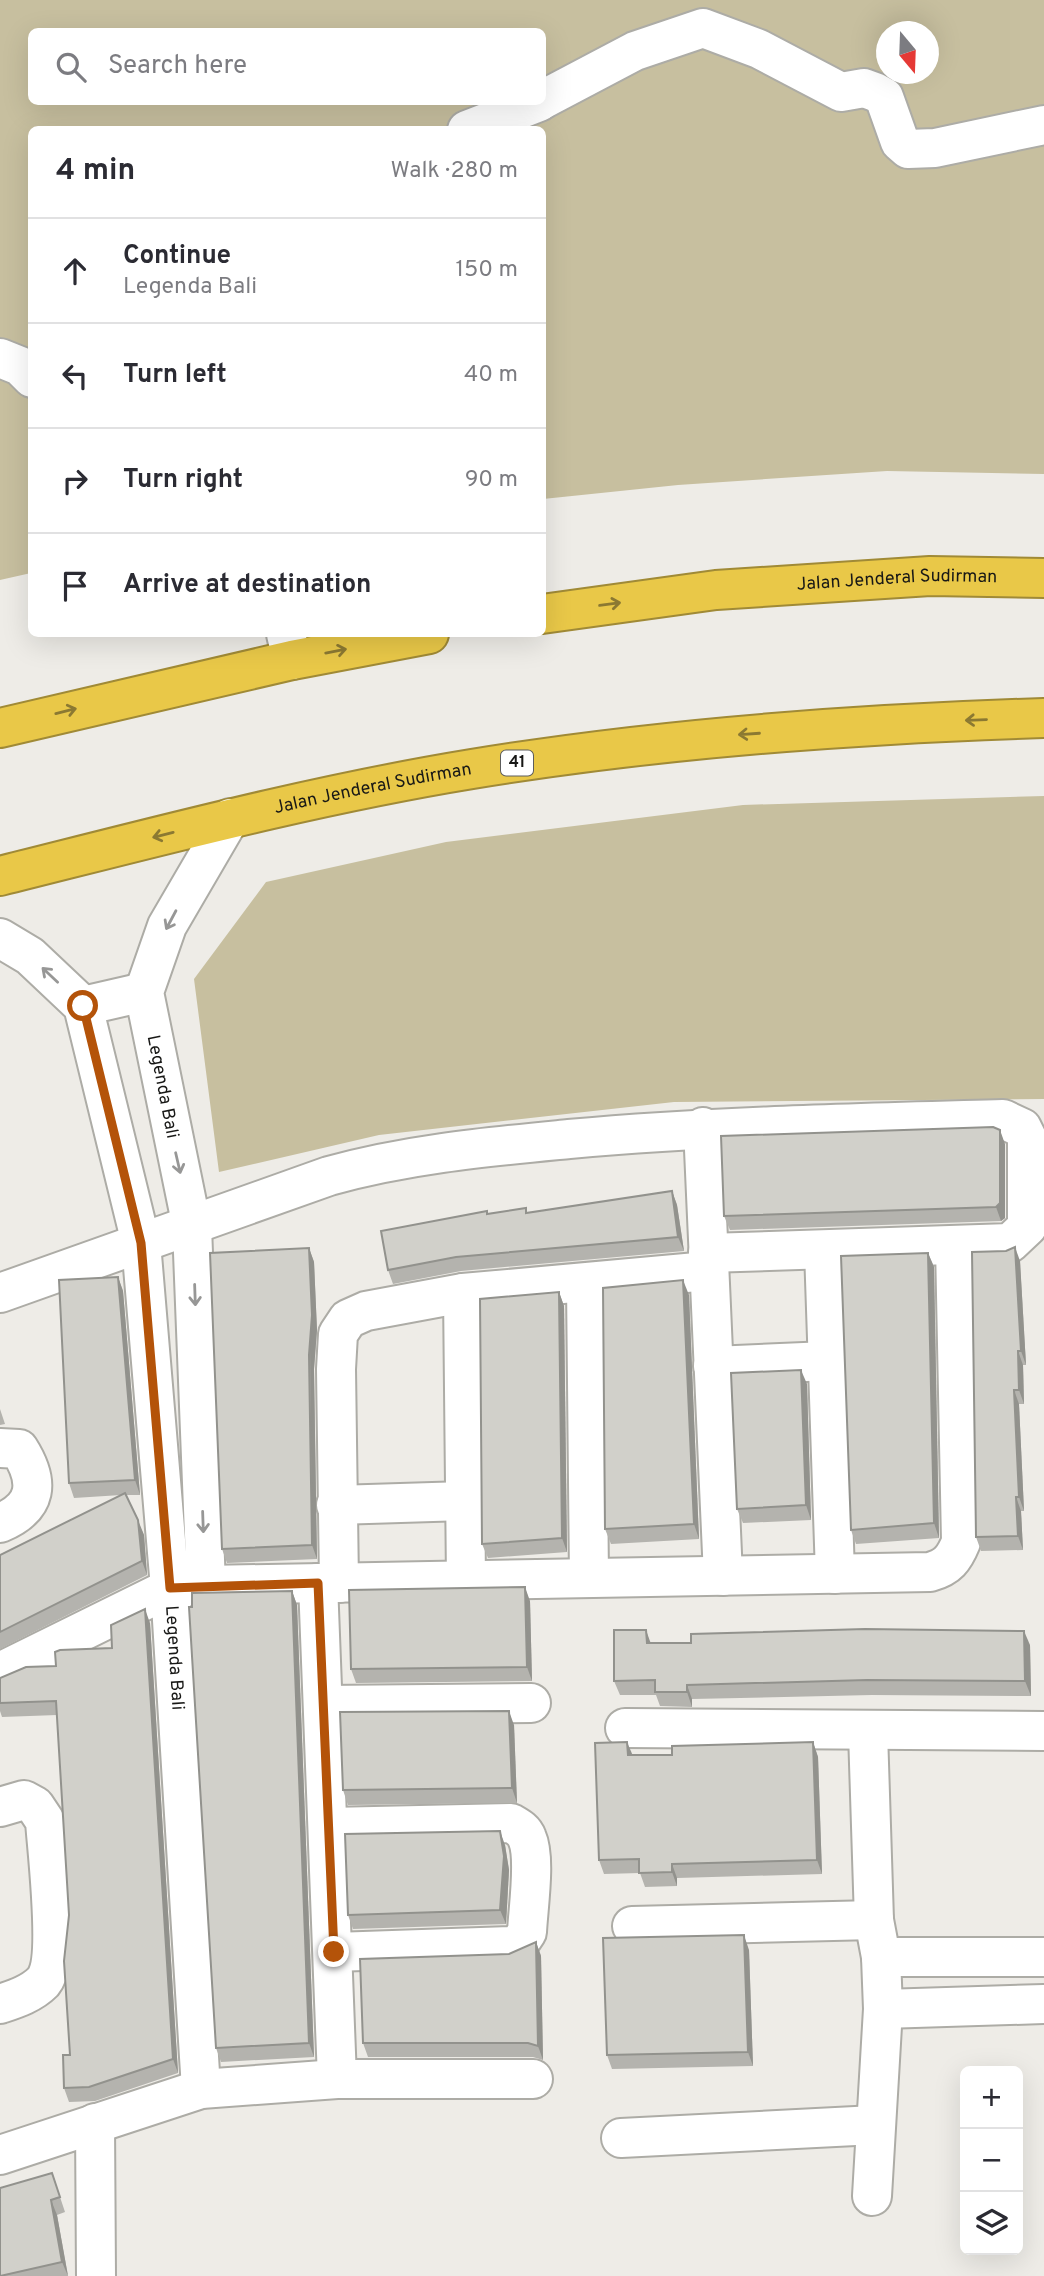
<!DOCTYPE html>
<meta charset="utf-8">
<style>
:root{--surface:#fff;--page:#f2f2f3;--text:#2b2b33;--muted:#7c7c81;--line:#e1e1e2}
body{margin:0;font-family:Overpass,sans-serif;background:var(--page);color:var(--text)}
.controls{position:absolute;right:21px;bottom:21px;display:grid;overflow:hidden;border-radius:10px;box-shadow:0 7px 28px #0002}
.controls button{width:63px;height:63px;display:grid;place-items:center;padding:0;border:0;border-bottom:2px solid var(--line);background:var(--surface);color:var(--text);font:35px sans-serif}
.compass{position:absolute;left:876px;top:21px;width:63px;height:63px;border-radius:50%;background:var(--surface);box-shadow:0 7px 28px #0002;rotate:161deg}
.stop{position:absolute;width:21px;height:21px;margin:-16px;border:5px solid #b45309;border-radius:50%;background:#fff}
.stop.end{background:#b45309;border-color:#fff;box-shadow:0 2px 7px #0008}
.list{margin:0;padding:0;list-style:none}
h2{display:flex;justify-content:space-between;align-items:center;height:91px;margin:0;padding:0 28px;font-size:30px}
h2 small{font-size:23px;font-weight:400;color:var(--muted)}
.list li{display:grid;grid-template-columns:46px 1fr auto;gap:21px;align-items:center;box-sizing:border-box;height:105px;padding:0 28px;border-top:2px solid var(--line)}
.list b{display:block;font-size:26px;white-space:nowrap}
.list p{margin:0;font-size:23px;white-space:nowrap;color:var(--muted)}
.list em{font-size:23px;font-style:normal;color:var(--muted)}
.icon{flex:none;width:38px;height:38px;fill:none;stroke:currentColor;stroke-width:2;stroke-linecap:round;stroke-linejoin:round}
.map{position:relative;flex:none;width:1044px;height:2276px;overflow:hidden}
.search{position:absolute;background:var(--surface);box-shadow:0 7px 28px #0002;left:28px;top:28px;width:518px;height:77px;display:flex;align-items:center;gap:18px;box-sizing:border-box;padding:0 24px;border-radius:10px;color:var(--muted);font-size:26px}
.panel{position:absolute;background:var(--surface);box-shadow:0 7px 28px #0002;left:28px;top:126px;width:518px;height:511px;border-radius:10px}
.map>svg:first-child{display:block}
.green{fill:#c7bf9f;fill-rule:evenodd}
.lines{fill:none;stroke-linecap:round;stroke-linejoin:round}
.minor-casing{stroke:#adaca6;stroke-width:42}
.highway-casing{stroke:#a08a36;stroke-width:42}
.minor{stroke:#fff;stroke-width:38}
.highway{stroke:#e9c848;stroke-width:38}
.wall{fill:#b4b3ae}
.shaded-wall{fill:#92928d}
.building{fill:#d1d0ca;stroke:#92928d;stroke-width:2}
.oneway{stroke:#8b7932}
.oneway2{stroke:#979796}
.route{stroke:#b45309;stroke-width:9}
.labels{text-anchor:middle;dominant-baseline:central;stroke-width:5;stroke-linejoin:round;paint-order:stroke}
.shield{fill:#fff;stroke:#5d5d5c;stroke-width:2}
.shield-label{font-size:16px;font-weight:bold;fill:#181816}
.street-label{font-size:18px;fill:#181816;stroke:#fff}
</style>
<div class="map">
<svg width="1044" height="2276" viewBox="0 0 1044 2276">
<rect width="100%" height="100%" fill="#eeece7"/>
<!-- green -->
<g class="green">
<path d="M0 0H1044V474L887 471 678 485 543 499 542 130H32L31 573 0 580ZM32 32H542V102H32ZM886 32H928V74H886Z"/>
<path d="M1044 796V1099L674 1102 379 1135 219 1172 194 979 266 882 446 842 743 805Z"/>
</g>
<g class="lines">
<defs>
<g id="minor">
<path d="M542 100 635 51 703 28 759 49 841 92 864 88 875 92 884 97 900 142 908 149 935 148 1044 125"/>
<path d="M467 130 539 102"/>
<path d="M0 358 20 366 32 378"/>
<path d="M286 634 292 660"/>
<path id="s1" d="M0 938 30 956 83 1006 141 1243 170 1588 201 2089"/>
<path d="M83 1006 144 992"/>
<path d="M703 1127 723 1576"/>
<path d="M824 1250 835 1574"/>
<path d="M586 1284 589 1578"/>
<path d="M0 1293 329 1176C408 1154 487 1147 569 1139 714 1126 858 1123 1003 1119L1022 1128 1027 1138V1227L1010 1243 708 1253"/>
<path d="M463 1293 466 1580"/>
<path d="M713 1366 828 1361"/>
<path d="M0 1448 19 1449C40 1482 38 1507 0 1523"/>
<path d="M336 1505 465 1501"/>
<path d="M318 1583 337 2079"/>
<path d="M339 1583 336 1369 338 1334 348 1319 366 1311 463 1293 708 1271"/>
<path d="M206 1585 192 1227 144 992 167 926 230 818"/>
<path d="M0 1672 170 1588 206 1585 930 1572C948 1567 954 1559 961 1542L955 1245"/>
<path d="M324 1705 531 1703"/>
<path d="M625 1728 1044 1731"/>
<path d="M868 1732 874 1920 881 1957 883 2009 872 2196"/>
<path d="M0 1807 24 1800 35 1806 45 1821C47 1852 61 1961 43 1982 31 1994 15 1999 0 2004"/>
<path d="M329 1827 511 1823C518 1827 524 1830 527 1838 536 1858 528 1909 527 1932L521 1941 513 1946 334 1952"/>
<path d="M632 1926 874 1920"/>
<path d="M881 1957H1044"/>
<path d="M883 2009 1044 2004"/>
<path d="M95 2123 96 2276"/>
<path d="M621 2138 875 2125"/>
<path d="M0 2155 201 2089 337 2079H533"/>
</g>
<g id="highway">
<path id="s2" d="M542 614 716 590 930 576 1044 578"/>
<path d="M0 728 292 660 429 634"/>
<path id="s3" d="M0 876C156 837 313 795 472 769 661 738 853 724 1044 718"/>
</g>
</defs>
<!-- minor casing -->
<use href="#minor" class="minor-casing"/>
<!-- highway casing -->
<use href="#highway" class="highway-casing"/>
<!-- minor -->
<use href="#minor" class="minor"/>
<!-- highway -->
<use href="#highway" class="highway"/>
</g>
<!-- wall -->
<g class="wall">
<path d="M1005 1144V1218L1001 1221 730 1230 724 1216Z"/>
<path d="M672 1191 677 1205 684 1251 461 1271 393 1284 388 1270 488 1214 527 1213Z"/>
<path d="M309 1248 314 1262 317 1330 314 1369 317 1559 227 1563 222 1549Z"/>
<path d="M928 1253 934 1267 939 1538 856 1544 851 1530Z"/>
<path d="M1020 1261 1026 1365H1023L1024 1404H1019L1024 1511H1021L1023 1550 981 1551 976 1537Z"/>
<path d="M118 1277 123 1291 140 1495H126L144 1535 147 1575 0 1649V1555L121 1495 74 1498 69 1483Z"/>
<path d="M559 1292 564 1306 567 1552 488 1558 482 1544Z"/>
<path d="M689 1295 699 1539 611 1544 605 1529Z"/>
<path d="M807 1384 811 1520 743 1523 737 1509Z"/>
<path d="M0 1409 5 1424 0 1425Z"/>
<path d="M292 1591 297 1605 314 2057 221 2062 216 2048Z"/>
<path d="M530 1601 532 1681 356 1683 351 1669Z"/>
<path d="M150 1623 178 2073 95 2101 69 2102 64 2088 70 2055 69 1915 57 1715 2 1717 0 1711V1703L56 1666 112 1648Z"/>
<path d="M651 1643 1030 1645 1031 1696 872 1695 692 1699V1707L660 1706 656 1695H620L614 1681Z"/>
<path d="M514 1725 517 1803 348 1805 343 1790Z"/>
<path d="M813 1742 818 1757 822 1874 677 1878V1886L645 1887 640 1873 604 1874 599 1860 632 1755H672Z"/>
<path d="M505 1845 509 1870 506 1924 353 1929 348 1915Z"/>
<path d="M536 1942 541 1956 543 2060 533 2057H368L363 2043Z"/>
<path d="M749 1950 753 2066 612 2069 607 2055Z"/>
<path d="M52 2173 65 2212 57 2215 68 2276H0Z"/>
</g>
<!-- shaded-wall -->
<g class="shaded-wall">
<path d="M1000 1130 1005 1144V1218L1001 1221 996 1207Z"/>
<path d="M672 1191 677 1205 684 1251 678 1237Z"/>
<path d="M1015 1247 1020 1261 1026 1365 1021 1351Z"/>
<path d="M309 1248 314 1262 317 1330 314 1369 317 1559 312 1545Z"/>
<path d="M928 1253 934 1267 939 1538 934 1523Z"/>
<path d="M118 1277 123 1291 140 1495 135 1480Z"/>
<path d="M683 1280 689 1295 699 1539 694 1524Z"/>
<path d="M559 1292 564 1306 567 1552 562 1538Z"/>
<path d="M1018 1351 1023 1365 1024 1404 1019 1390Z"/>
<path d="M801 1370 807 1384 811 1520 806 1505Z"/>
<path d="M1014 1390 1019 1404 1024 1511 1019 1497Z"/>
<path d="M1016 1497 1021 1511 1023 1550 1018 1536Z"/>
<path d="M138 1520 144 1535 147 1575 142 1561Z"/>
<path d="M525 1587 530 1601 532 1681 527 1667Z"/>
<path d="M292 1591 297 1605 314 2057 309 2043Z"/>
<path d="M145 1609 150 1623 178 2073 173 2059Z"/>
<path d="M646 1630 651 1644 647 1643Z"/>
<path d="M1024 1631 1030 1645 1031 1696 1025 1681Z"/>
<path d="M687 1685 692 1699V1707L687 1692Z"/>
<path d="M509 1711 514 1725 517 1803 512 1788Z"/>
<path d="M627 1742 633 1756 628 1755Z"/>
<path d="M813 1742 818 1757 822 1874 817 1860Z"/>
<path d="M500 1831 505 1845 509 1870 506 1924 500 1910Z"/>
<path d="M672 1864 677 1878V1886L672 1872Z"/>
<path d="M744 1935 749 1950 753 2066 748 2052Z"/>
<path d="M536 1942 541 1956 543 2060 538 2046Z"/>
<path d="M51 2200 57 2215 68 2276 62 2262Z"/>
</g>
<!-- building -->
<g class="building">
<path d="M993 1127 1000 1130V1203L996 1207 724 1216 721 1136Z"/>
<path d="M672 1191 678 1237 456 1257 388 1270 381 1231 487 1211V1214L526 1208V1213Z"/>
<path d="M1015 1247 1021 1351H1018L1019 1390H1014L1019 1497H1016L1018 1536 976 1537 972 1252 1006 1251Z"/>
<path d="M309 1248 312 1315 309 1355 312 1545 222 1549 210 1253Z"/>
<path d="M928 1253 934 1523 851 1530 841 1256Z"/>
<path d="M118 1277 135 1480 69 1483 59 1280Z"/>
<path d="M683 1280 694 1524 605 1529 603 1288Z"/>
<path d="M559 1292 562 1538 482 1544 480 1299Z"/>
<path d="M801 1370 806 1505 737 1509 731 1373Z"/>
<path d="M125 1493 138 1520 142 1561 0 1632V1555Z"/>
<path d="M525 1587 527 1667 351 1669 349 1590Z"/>
<path d="M292 1591 309 2043 216 2048 189 1607H192V1593Z"/>
<path d="M145 1609 173 2059 89 2087 64 2088 63 2055H70L64 1961 69 1915 56 1701 0 1703V1678L26 1667 56 1666 55 1652 60 1650 112 1648 111 1625Z"/>
<path d="M865 1629 1024 1631 1025 1681 867 1680 687 1685V1692H655V1680L614 1681V1630H646L647 1643H691V1634Z"/>
<path d="M509 1711 512 1788 343 1790 340 1712Z"/>
<path d="M627 1742 628 1755H672V1746L813 1742 817 1860 672 1864V1872L639 1873V1859L599 1860 595 1743Z"/>
<path d="M500 1831 504 1856 500 1910 348 1915 345 1834Z"/>
<path d="M744 1935 748 2052 607 2055 603 1938Z"/>
<path d="M536 1942 538 2046 528 2043H363L360 1959 509 1954Z"/>
<path d="M52 2173 60 2197 51 2200 62 2262 0 2276V2188Z"/>
</g>
<!-- one-way arrows -->
<defs><path id="oneway-shaft" d="M-6 0H5M1.5-3L5.5 0L1.5 3" fill="none" stroke-width="1.6" stroke-linecap="round" stroke-linejoin="round" transform="scale(1.75)"/></defs>
<g class="oneway">
<use href="#oneway-shaft" transform="translate(610 604) rotate(-8)"/>
<use href="#oneway-shaft" transform="translate(336 651) rotate(-11)"/>
<use href="#oneway-shaft" transform="translate(66 711) rotate(-14)"/>
<use href="#oneway-shaft" transform="translate(976 720) rotate(178)"/>
<use href="#oneway-shaft" transform="translate(749 734) rotate(176)"/>
<use href="#oneway-shaft" transform="translate(163 835) rotate(166)"/>
</g>
<g class="oneway2">
<use href="#oneway-shaft" transform="translate(171 920) rotate(118)"/>
<use href="#oneway-shaft" transform="translate(50 975) rotate(-137)"/>
<use href="#oneway-shaft" transform="translate(178 1163) rotate(77)"/>
<use href="#oneway-shaft" transform="translate(195 1295) rotate(88)"/>
<use href="#oneway-shaft" transform="translate(203 1522) rotate(88)"/>
</g>
<g class="lines">
<!-- route -->
<path class="route" d="M83 1006 141 1243 170 1588 318 1583 334 1952"/>
</g>
<g class="labels">
<!-- shield labels -->
<rect class="shield" x="501" y="750.5" width="32" height="25" rx="5"/>
<g class="shield-label">
<text x="517" y="763">41</text>
</g>
<!-- street labels -->
<g class="street-label">
<text stroke="none"><textPath href="#s2" startOffset="357">Jalan Jenderal Sudirman</textPath></text>
<text stroke="none"><textPath href="#s3" startOffset="383">Jalan Jenderal Sudirman</textPath></text>
<text transform="translate(162 1087) rotate(79)">Legenda Bali</text>
<text stroke="none"><textPath href="#s1" startOffset="768">Legenda Bali</textPath></text>
</g>
</g>
</svg>
<div class="controls">
<button>+</button>
<button>−</button>
<button><svg class="icon" aria-label="layers" viewBox="0 0 24 24"><path d="M12 4l9 5-9 5-9-5zM3 14l9 5 9-5"/></svg></button>
</div>
<svg class="compass" viewBox="-18 -18 36 36"><path d="M0-13l5 13h-10z" fill="#e53935"/><path d="M0 13l5-13h-10z" fill="#7c7c81"/></svg>
<div class="stop" style="left:83px;top:1006px"></div>
<div class="stop end" style="left:334px;top:1952px"></div>
<div class="search"><svg class="icon" aria-label="search" viewBox="0 0 24 24"><circle cx="10" cy="10" r="6"/><path d="M15 15l6 6"/></svg>Search here</div>
<section class="panel">
<h2>4 min<small>Walk · 280 m</small></h2>
<ul class="list">
<li><svg class="icon" aria-label="ahead" viewBox="0 0 24 24"><path d="M12 20V5M6 11l6-6 6 6"/></svg><div><b>Continue</b><p>Legenda Bali</p></div><em>150 m</em></li>
<li><svg class="icon" aria-label="left" viewBox="0 0 24 24"><path d="M17 20v-9H6M10 6l-5 5 5 5"/></svg><div><b>Turn left</b></div><em>40 m</em></li>
<li><svg class="icon" aria-label="right" viewBox="0 0 24 24"><path d="M7 20v-9h11M14 6l5 5-5 5"/></svg><div><b>Turn right</b></div><em>90 m</em></li>
<li><svg class="icon" aria-label="arrive" viewBox="0 0 24 24"><path d="M6 21V4h12l-3 4 3 4H6"/></svg><div><b>Arrive at destination</b></div></li>
</ul>
</section>
</div>
